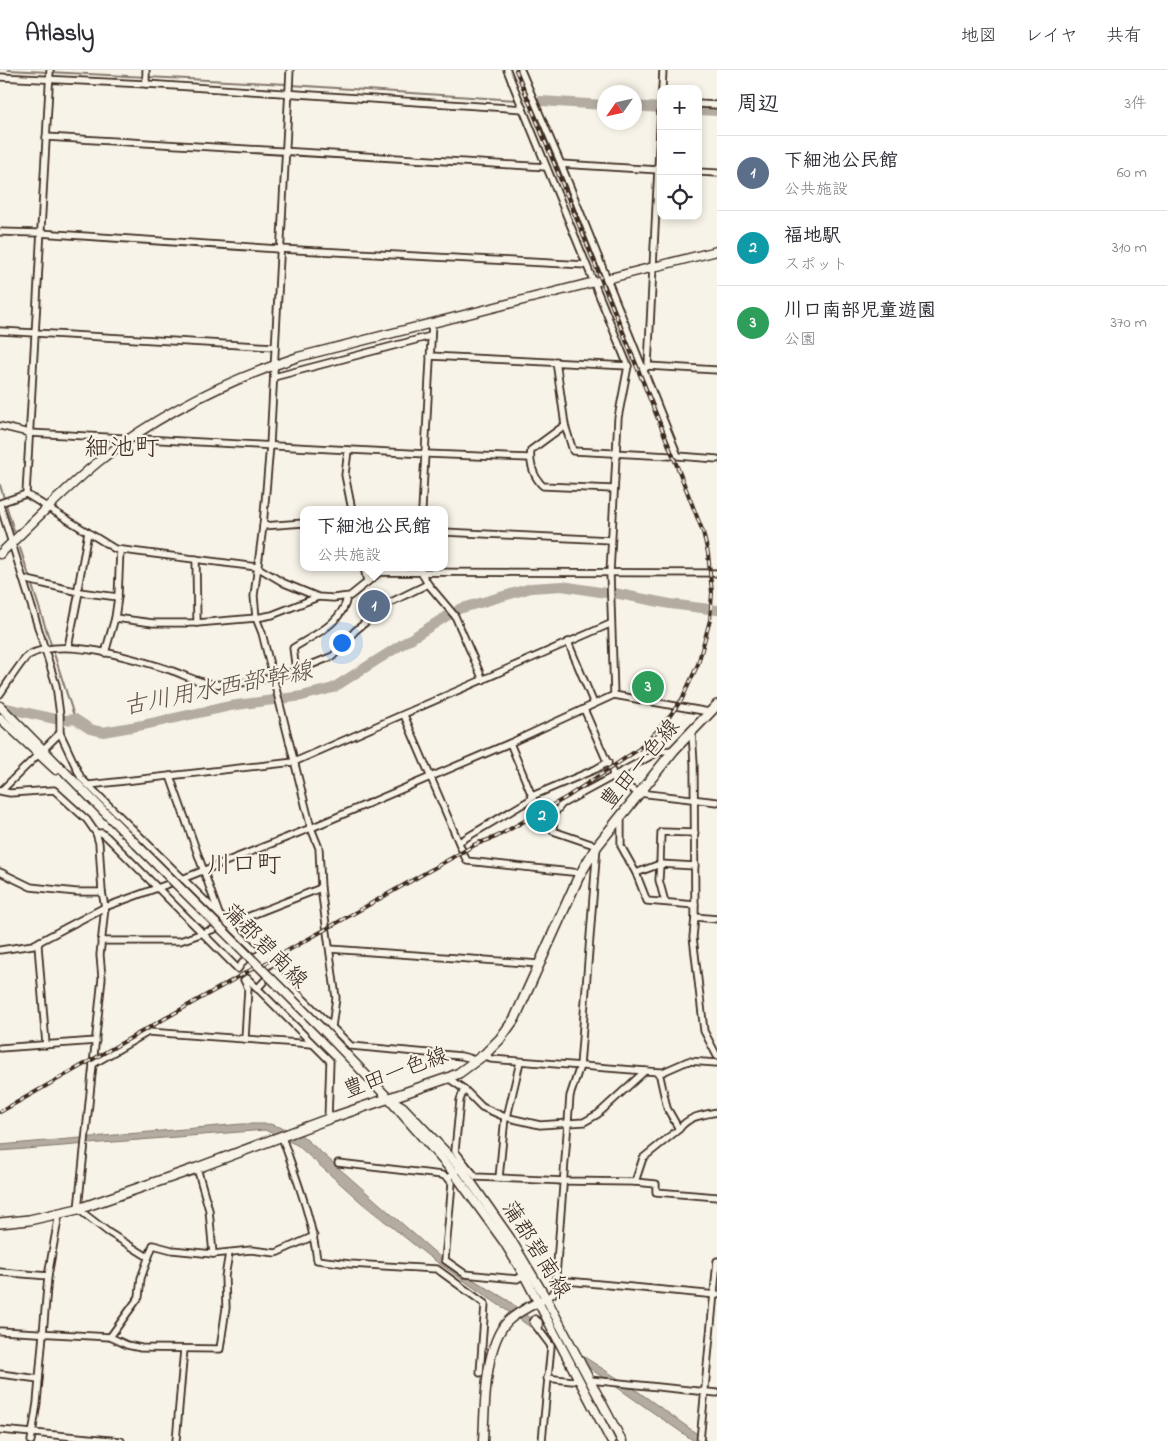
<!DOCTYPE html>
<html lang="ja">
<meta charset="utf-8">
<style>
:root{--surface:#fff;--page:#f2f2f3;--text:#2b2b33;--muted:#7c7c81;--line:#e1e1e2;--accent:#3b2a1e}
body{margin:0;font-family:"Indie Flower","Klee One",sans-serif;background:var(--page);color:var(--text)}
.controls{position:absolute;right:15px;top:15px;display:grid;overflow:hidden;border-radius:10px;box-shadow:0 2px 8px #0003}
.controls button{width:45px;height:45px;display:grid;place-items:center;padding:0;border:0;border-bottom:1px solid var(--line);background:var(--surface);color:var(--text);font:25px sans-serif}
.compass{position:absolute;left:597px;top:15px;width:45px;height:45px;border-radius:50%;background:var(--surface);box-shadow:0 2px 8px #0003;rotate:236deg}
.you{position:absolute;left:341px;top:572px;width:18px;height:18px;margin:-12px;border:4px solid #fff;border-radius:50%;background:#1a73e8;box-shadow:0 0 0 8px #1a73e833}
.badge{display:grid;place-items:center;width:32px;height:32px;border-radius:50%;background:var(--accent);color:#fff;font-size:16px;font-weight:700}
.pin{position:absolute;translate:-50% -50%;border:2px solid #fff;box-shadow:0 1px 5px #0006}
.popup{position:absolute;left:300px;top:436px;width:148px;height:65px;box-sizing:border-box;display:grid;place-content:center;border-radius:10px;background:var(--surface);filter:drop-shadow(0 1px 4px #0005);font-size:16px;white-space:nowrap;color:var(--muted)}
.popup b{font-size:19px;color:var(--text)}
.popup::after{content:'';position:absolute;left:50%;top:100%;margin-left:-10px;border:10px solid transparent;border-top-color:var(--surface)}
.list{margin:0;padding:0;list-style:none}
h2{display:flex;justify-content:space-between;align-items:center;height:65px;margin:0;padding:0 20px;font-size:21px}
h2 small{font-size:16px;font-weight:400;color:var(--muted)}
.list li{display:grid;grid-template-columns:32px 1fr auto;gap:15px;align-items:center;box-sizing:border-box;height:75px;padding:0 20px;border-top:1px solid var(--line)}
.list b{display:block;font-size:19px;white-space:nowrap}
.list p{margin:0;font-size:16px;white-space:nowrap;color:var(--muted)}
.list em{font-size:16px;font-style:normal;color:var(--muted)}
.icon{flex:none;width:28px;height:28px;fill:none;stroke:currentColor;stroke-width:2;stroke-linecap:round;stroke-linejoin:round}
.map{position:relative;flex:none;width:717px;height:1371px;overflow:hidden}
header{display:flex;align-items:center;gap:30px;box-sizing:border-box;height:70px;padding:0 25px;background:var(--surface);border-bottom:1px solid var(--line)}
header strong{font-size:24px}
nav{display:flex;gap:28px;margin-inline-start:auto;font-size:18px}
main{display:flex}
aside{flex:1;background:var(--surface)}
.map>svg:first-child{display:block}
.green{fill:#dbd6cb;stroke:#8b8074}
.water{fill:#b4aca0;stroke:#84786c}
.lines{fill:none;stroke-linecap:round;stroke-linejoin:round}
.stream{stroke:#84786c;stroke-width:2}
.river{stroke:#b4aca0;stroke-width:10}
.street-casing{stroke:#3b2a1e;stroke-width:9}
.secondary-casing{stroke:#3b2a1e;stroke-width:11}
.primary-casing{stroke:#3b2a1e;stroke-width:12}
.street{stroke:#f7f3e8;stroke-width:5.5}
.secondary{stroke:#f7f3e8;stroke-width:8}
.primary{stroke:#f7f3e8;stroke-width:9}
.rail-casing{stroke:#3b2a1e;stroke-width:4}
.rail{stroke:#f7f3e8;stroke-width:2;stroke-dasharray:5.5;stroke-linecap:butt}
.secondary-bridge-casing{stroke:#3b2a1e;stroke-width:11;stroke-linecap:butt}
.secondary-bridge{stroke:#f7f3e8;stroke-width:8}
.labels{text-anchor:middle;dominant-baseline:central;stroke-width:4.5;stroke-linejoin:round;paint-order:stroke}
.street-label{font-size:22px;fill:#3b2a1e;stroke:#f7f3e8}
.water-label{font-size:24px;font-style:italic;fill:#5f5145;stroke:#f7f3e8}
.quarter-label{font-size:25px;fill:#3b2a1e;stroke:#f7f3e8}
</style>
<header>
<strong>Atlasly</strong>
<nav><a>地図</a><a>レイヤ</a><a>共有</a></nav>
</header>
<main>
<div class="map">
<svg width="717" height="1371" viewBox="0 0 717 1371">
<rect width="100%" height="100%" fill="#f7f3e8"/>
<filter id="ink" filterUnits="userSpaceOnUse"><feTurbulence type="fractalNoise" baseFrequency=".02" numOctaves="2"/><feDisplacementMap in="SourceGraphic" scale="10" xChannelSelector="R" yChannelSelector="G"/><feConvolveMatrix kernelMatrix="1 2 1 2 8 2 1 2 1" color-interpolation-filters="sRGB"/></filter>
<g filter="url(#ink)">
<!-- green -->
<path class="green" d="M639 604 659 608 656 629 638 626Z"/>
<!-- water -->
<path class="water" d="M242 1054H270L299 1063 440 1187 459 1201 509 1231 553 1267 636 1320 707 1371H694L427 1185 363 1134 297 1075 265 1060 0 1081V1075Z"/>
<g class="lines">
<!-- stream -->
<g class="stream">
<path d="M8 0 287 14"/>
<path d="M291 15 516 30"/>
<path d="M657 38 660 0"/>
<path d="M0 415 14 461"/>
<path d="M20 478 75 649"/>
</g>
<!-- river -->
<g class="river">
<path d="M541 31 604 35"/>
<path d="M634 36 661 38"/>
<path d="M698 40 717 41"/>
<path d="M614 523 670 534 717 540"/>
<path d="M459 539 531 518 562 516 606 523"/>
<path d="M6 638 55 649"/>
<path d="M64 650 75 649 90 659 103 662 143 655 230 636 302 626 333 618 450 544"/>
</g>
<defs>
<g id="street">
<path d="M290 0 270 375 263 456 254 526 256 548 262 563 311 758 319 778 321 818 336 928 332 957"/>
<path d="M507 0 628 296 618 348 610 503 614 625"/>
<path d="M521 0 561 94 678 386 717 389"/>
<path d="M0 7 146 14 523 39"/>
<path d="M146 14V0"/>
<path d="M662 19 663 0"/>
<path d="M698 34 717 35"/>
<path d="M46 67 546 97"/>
<path d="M561 94 659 100"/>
<path d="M698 102 717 103"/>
<path d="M0 162 39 163 279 179 586 195"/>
<path d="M0 261 274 277"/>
<path d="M430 286 628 296"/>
<path d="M556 291 565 355 573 381 670 386"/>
<path d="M648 296 717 300"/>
<path d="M644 299 648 296 661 39"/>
<path d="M274 307 431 266"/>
<path d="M565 355 531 380C529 393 534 408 543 416L613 419"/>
<path d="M0 356 29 363 426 384 530 388"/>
<path d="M348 380 345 405 352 440"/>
<path d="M26 424 50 0"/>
<path d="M0 433 26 424 115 479 257 497 284 513 318 527 333 528 350 526 380 502 717 503"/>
<path d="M0 435 56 615 60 645V663L81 708 254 879"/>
<path d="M422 440 432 253"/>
<path d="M263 456 304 453"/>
<path d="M444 462 611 470"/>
<path d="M196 489 197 553"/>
<path d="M364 497 367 512"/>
<path d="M421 497V502L428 514 455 546 483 610"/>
<path d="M23 509 79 522 118 527"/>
<path d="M115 548 153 553H197L256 548 272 545 318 527"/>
<path d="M568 572 594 634"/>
<path d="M68 577 79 522 78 518 88 462"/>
<path d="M105 583 115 548 118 527 120 480"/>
<path d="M296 601 333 586 355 561 389 533 428 514"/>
<path d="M0 624C6 616 23 588 29 585 62 566 136 589 170 600 185 605 198 613 214 614 240 616 270 608 296 601L293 578C314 565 343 553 347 527"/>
<path d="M584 639 608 694"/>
<path d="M404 645 462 780"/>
<path d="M692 662 694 694 695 847 693 867 704 961 717 986"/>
<path d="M510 673 532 726"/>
<path d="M612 701 614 710 639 723 717 732"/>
<path d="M170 706 219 844"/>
<path d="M89 715 294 692 610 554"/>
<path d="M2 720 60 663"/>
<path d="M0 721 10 723 54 720 87 750 96 763 99 773 102 822 105 837 100 885 102 908 78 1139 108 1162 148 1187"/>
<path d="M621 747V776L636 803 647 831 695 835"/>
<path d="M96 763H102L107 767 238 899 245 889"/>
<path d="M459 772 533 728 532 726 596 699 608 692"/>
<path d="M463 783 467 791 581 803"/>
<path d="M0 802 31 817 76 822H102"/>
<path d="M636 803 660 794 661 762 695 763"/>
<path d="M665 832 659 810 660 794 695 796"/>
<path d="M695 847 717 849"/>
<path d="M40 871 38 875 46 975"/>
<path d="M101 871H180L229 854 321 818"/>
<path d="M330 879 539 894"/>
<path d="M0 880 33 875 105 837 182 809 311 758 510 673 614 625 709 642"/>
<path d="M257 919 274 900 351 976 461 986 469 988 476 991"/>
<path d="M245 969 248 918 244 910 247 908 330 991 328 1049"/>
<path d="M0 978 96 971"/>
<path d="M485 984 491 989 659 1002H663L688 991 717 993"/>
<path d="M93 994 148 962 312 974"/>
<path d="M448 1008 464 1019 482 1037 505 1047 540 1055 584 1052 598 1044 645 1001"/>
<path d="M464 1019 460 1030 455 1081 465 1094"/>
<path d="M507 1047 520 992"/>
<path d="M679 1059C689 1046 702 1045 717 1042"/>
<path d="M282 1067C296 1108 312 1147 317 1190L350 1194 437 1199 485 1234 480 1303"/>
<path d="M338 1093 442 1105 448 1108 465 1094 476 1107 565 1111 635 1112 656 1114V1122L717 1127"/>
<path d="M197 1098 209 1140 213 1184"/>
<path d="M448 1108 452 1113 445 1190 465 1204 517 1209 524 1205"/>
<path d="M499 1108 505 1047"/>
<path d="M635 1112 643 1088 679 1059 667 1038 659 1002"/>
<path d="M0 1202 48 1206"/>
<path d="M556 1210 717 1225"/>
<path d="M546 1228 553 1224 555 1219 570 1026 580 996 597 776 553 761 554 744 562 734 660 681 674 680"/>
<path d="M539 1260V1252L535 1249 533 1252 551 1276 542 1371"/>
<path d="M0 1261 110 1267 127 1275 141 1278 220 1279 226 1238 225 1207 229 1183"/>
<path d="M110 1267 139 1227 141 1208 153 1175 172 1180 213 1184 251 1180 276 1183 314 1166"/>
<path d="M0 1304 39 1309"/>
<path d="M547 1308 572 1311 579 1309"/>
<path d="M590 1310 717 1323"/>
<path d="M0 1360 121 1371"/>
<path d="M31 1371 37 1333 48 1206 59 1144"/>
<path d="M176 1371 184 1279"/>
<path d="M700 1371 717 1191"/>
</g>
<g id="secondary">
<path d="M0 484C34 452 66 417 103 388 162 342 228 310 298 287L717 181"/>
<path d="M0 636 135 773"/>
<path d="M0 648 56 700"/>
<path d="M324 961 389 1029 454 1103 504 1172 524 1205 611 1371"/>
<path d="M393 1031 403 1037 461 1098 510 1168 546 1228 622 1371"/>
<path d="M483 1371C485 1339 484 1276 507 1252 517 1242 530 1236 542 1230"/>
</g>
<path id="primary" d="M0 1153 29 1150 78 1139 197 1098 328 1049 448 1008 459 1003 485 984 500 969 515 948 579 806 597 776 674 680 717 635"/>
</defs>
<!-- street casing -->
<use href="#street" class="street-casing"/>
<!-- secondary casing -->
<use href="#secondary" class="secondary-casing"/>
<!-- primary casing -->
<use href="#primary" class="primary-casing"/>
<!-- street -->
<use href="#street" class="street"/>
<!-- secondary -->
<use href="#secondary" class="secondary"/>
<!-- primary -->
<use href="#primary" class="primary"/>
<defs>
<g id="rail">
<path d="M474 775 496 767 567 727 639 679 655 663 669 647 682 629 698 594 710 550 712 523 708 483 703 462 673 386 516 0"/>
<path d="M264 894 480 772"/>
<path d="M0 1042 254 898"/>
</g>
</defs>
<!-- rail casing -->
<use href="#rail" class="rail-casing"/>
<!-- rail -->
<use href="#rail" class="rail"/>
<defs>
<path id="secondary-bridge" d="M135 773 324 961"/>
</defs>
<!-- secondary-bridge casing -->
<use href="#secondary-bridge" class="secondary-bridge-casing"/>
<!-- secondary-bridge -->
<use href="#secondary-bridge" class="secondary-bridge"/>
</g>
</g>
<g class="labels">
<!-- street labels -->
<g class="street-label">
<text transform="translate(641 695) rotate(-50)">豊田一色線</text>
<text transform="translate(264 877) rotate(45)">蒲郡碧南線</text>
<text transform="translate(396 1004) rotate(-20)">豊田一色線</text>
<text transform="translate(535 1180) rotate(58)">蒲郡碧南線</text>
</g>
<!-- water labels -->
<g class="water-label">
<text transform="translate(218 620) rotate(-11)">古川用水西部幹線</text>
</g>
<!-- quarter labels -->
<g class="quarter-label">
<text x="122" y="379">細池町</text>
<text x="244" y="796">川口町</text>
</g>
</g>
</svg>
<div class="controls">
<button>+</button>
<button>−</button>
<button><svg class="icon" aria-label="locate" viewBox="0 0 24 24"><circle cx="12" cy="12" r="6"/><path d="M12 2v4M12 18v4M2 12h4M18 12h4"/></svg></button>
</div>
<svg class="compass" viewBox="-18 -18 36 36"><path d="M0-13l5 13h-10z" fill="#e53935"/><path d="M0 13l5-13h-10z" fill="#7c7c81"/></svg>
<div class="you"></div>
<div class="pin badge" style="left:374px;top:536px;background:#5c6f8a">1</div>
<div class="popup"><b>下細池公民館</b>公共施設</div>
<div class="pin badge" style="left:542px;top:746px;background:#0f9aa8">2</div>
<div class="pin badge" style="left:648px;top:617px;background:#2e9e5b">3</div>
</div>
<aside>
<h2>周辺<small>3件</small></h2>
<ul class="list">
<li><span class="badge" style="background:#5c6f8a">1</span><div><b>下細池公民館</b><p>公共施設</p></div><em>60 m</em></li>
<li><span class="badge" style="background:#0f9aa8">2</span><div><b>福地駅</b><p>スポット</p></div><em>310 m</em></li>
<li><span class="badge" style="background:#2e9e5b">3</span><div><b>川口南部児童遊園</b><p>公園</p></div><em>370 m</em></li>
</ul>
</aside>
</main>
